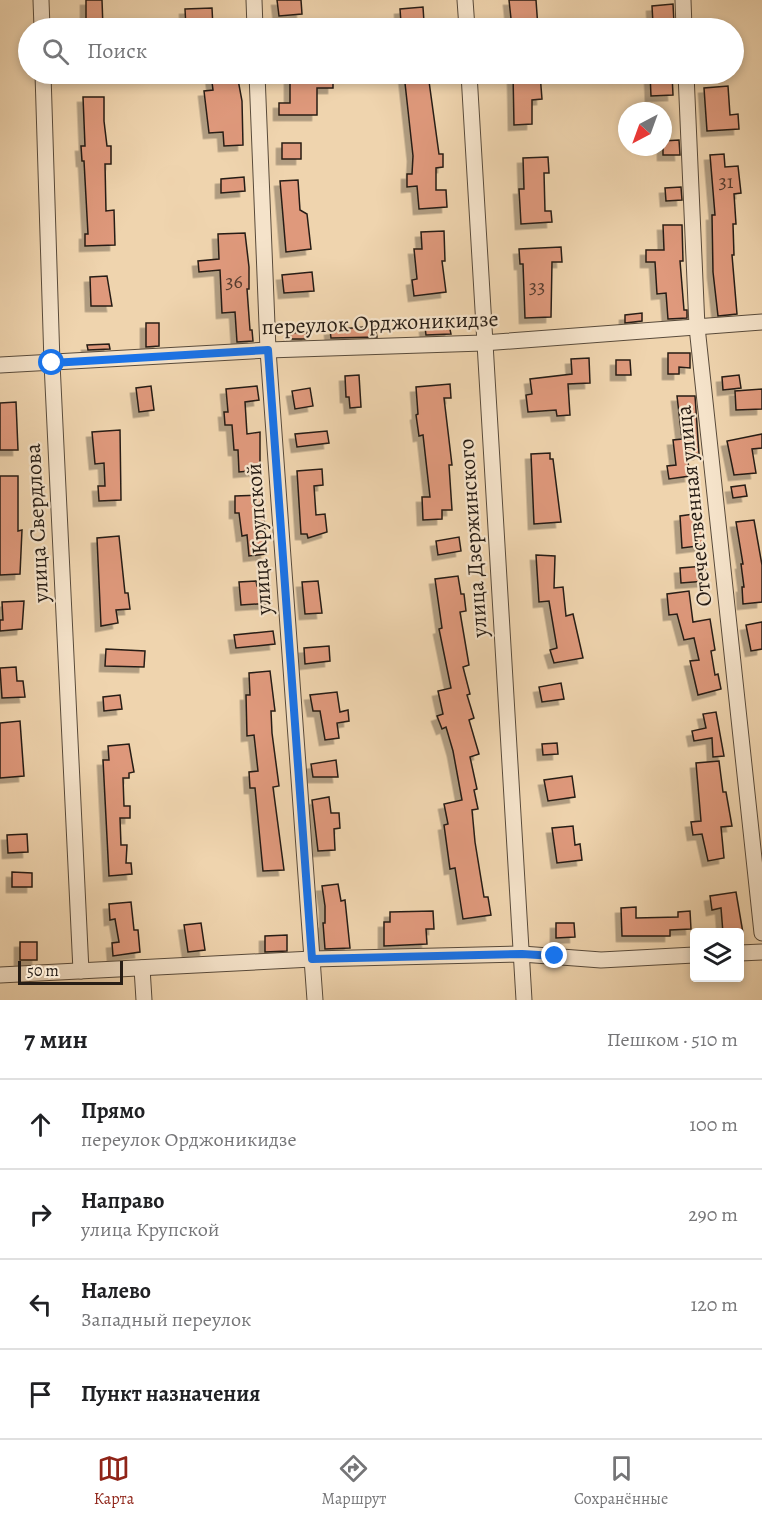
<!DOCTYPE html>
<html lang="ru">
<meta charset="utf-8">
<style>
:root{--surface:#fff;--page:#f6f6f6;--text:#202124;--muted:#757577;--line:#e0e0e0;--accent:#8f2418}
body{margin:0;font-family:Alegreya,serif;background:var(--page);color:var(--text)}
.controls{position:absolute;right:18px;bottom:18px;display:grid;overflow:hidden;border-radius:6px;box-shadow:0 3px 9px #0003}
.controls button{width:54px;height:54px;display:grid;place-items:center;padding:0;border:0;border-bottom:2px solid var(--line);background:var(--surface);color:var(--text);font:30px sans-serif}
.compass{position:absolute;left:618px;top:102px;width:54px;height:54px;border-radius:50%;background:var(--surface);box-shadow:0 3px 9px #0003;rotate:221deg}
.scale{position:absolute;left:18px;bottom:15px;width:105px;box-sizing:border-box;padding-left:6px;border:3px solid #271d15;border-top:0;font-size:16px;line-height:21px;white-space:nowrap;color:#271d15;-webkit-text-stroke:4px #f5e3ca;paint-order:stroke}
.stop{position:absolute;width:18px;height:18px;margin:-14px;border:4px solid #1a73e8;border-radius:50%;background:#fff}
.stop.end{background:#1a73e8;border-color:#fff;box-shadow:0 2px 6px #0008}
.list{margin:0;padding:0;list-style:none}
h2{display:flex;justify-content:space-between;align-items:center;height:78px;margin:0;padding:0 24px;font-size:26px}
h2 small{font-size:20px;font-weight:400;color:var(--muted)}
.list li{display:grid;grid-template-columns:39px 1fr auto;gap:18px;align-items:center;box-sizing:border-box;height:90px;padding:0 24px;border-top:2px solid var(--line)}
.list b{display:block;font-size:22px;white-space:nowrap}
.list p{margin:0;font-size:20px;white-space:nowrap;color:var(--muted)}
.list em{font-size:20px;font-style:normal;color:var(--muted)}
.icon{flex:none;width:33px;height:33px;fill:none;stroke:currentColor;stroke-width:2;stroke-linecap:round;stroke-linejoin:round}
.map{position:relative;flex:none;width:762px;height:1000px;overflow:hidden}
.search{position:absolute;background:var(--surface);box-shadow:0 3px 9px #0003;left:18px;right:18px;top:18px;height:66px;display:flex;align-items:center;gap:15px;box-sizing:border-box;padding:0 21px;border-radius:33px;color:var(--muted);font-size:22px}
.sheet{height:438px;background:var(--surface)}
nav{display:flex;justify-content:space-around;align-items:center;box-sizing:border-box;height:84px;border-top:2px solid var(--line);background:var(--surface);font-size:16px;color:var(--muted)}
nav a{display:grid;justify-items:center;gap:3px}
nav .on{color:var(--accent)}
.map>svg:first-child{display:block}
.building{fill:#df997c;stroke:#271d15;stroke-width:1.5;filter:url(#shadow)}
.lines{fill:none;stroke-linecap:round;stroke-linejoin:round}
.minor-casing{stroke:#594b3b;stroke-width:17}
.minor{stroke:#f5e3ca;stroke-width:15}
.route{stroke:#1a73e8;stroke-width:8}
.labels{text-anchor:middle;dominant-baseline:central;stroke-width:4.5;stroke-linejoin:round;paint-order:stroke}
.number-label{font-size:20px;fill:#553c2f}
.street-label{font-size:22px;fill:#271d15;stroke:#f5e3ca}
</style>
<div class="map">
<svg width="762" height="1000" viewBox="0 0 762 1000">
<defs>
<filter id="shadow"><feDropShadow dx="-5.5" dy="5.5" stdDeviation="0" flood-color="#0004"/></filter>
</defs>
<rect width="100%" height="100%" fill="#efd4ae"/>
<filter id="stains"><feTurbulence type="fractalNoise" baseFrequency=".00333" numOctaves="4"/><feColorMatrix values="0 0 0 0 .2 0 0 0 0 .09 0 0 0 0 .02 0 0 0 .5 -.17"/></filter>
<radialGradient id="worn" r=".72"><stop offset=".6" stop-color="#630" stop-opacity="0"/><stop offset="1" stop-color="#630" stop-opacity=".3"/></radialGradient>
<!-- building -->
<g class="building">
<path d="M86 0H102L103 28H86Z"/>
<path d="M277 0H301L302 14 279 16Z"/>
<path d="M509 0H536L538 28H512Z"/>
<path d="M673 4 674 23 653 24 652 6Z"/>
<path d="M423 7 424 22 401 23 400 9Z"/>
<path d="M212 8 213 28H186L185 9Z"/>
<path d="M211 74H237L242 101 243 145 224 146 223 132 209 133 204 91 213 90Z"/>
<path d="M404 74H428L439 154H443V167L436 168V190H446L447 207 419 209 417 186 407 187V174H412L413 156Z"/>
<path d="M513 74H540L542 99 532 100V124L514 125Z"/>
<path d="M650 74H672L673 95 651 96Z"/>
<path d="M290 75H333V88H317V115H279V103H290Z"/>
<path d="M728 86 730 115 738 114 739 129 707 131 704 88Z"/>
<path d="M83 97H104V121L107 146H111V164H105L106 211 114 210 115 245 85 246V234H88L84 161H82L81 146H85Z"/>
<path d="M679 140 680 155H663V141Z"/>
<rect x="282" y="143" width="19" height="16"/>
<path d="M724 154 725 167 738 166 741 193 734 194 736 224H733L734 255H732L737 314 718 316 713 272 712 215H715L710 155Z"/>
<path d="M548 157 549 173H544L545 211H551L552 222 521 224 519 189H524L523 158Z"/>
<path d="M244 177 245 191 221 193V179Z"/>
<path d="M298 180 300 210 307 214 311 249 286 252 280 181Z"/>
<path d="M681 187 682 200 666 201 665 188Z"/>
<path d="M663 225H682L683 261H680L684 310H687V318L668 319 666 293 657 294 655 262H646V250H664Z"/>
<path d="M444 231 445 261H442L446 292 414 296 412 280 417 279 414 249H422L421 232Z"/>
<path d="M245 233 249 267V289H247L250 330H252L253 341 237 342 235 312 222 313 220 270 199 272 198 261 219 259 218 234Z"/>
<path d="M561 247 562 262H552L551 317 525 318 523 264H520L519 249Z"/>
<path d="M312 272 314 291 284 293 282 275Z"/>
<path d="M107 276 112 306H91L90 277Z"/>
<path d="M642 313V321L625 323V315Z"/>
<path d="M146 323H159V346L146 347Z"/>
<path d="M449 325 451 334 426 335 425 327Z"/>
<path d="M375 326 377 337 331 338 330 330Z"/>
<path d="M307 332V339H291L290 333Z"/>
<path d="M109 344 110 349 88 350 87 345Z"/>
<path d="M668 353H690V368L679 367V374H668Z"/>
<path d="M589 358 590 383 568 384 570 415 557 416 556 410 528 412 526 395 532 394 530 379 572 374 571 359Z"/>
<path d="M616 360H630L631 375H616Z"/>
<path d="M359 375 361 407 350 408 349 397H346L345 376Z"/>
<path d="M739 375 741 388 723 390 722 377Z"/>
<path d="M450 384 451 398H444L452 465H449L452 510H442V519L423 520 422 497H430L423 435 419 436 416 415 418 414 416 387Z"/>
<path d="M151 386 154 410 139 412 136 388Z"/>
<path d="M257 386 259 400 245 402 247 434 260 432V470L239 472 238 450H234L232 425H225L224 412H228L226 389Z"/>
<path d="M310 388 313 406 295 409 292 391Z"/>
<path d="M762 389V409L736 410 735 391Z"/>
<path d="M677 396H695L699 454 687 455 690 476 669 479 667 466 676 465 673 440 682 439Z"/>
<path d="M16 402 18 450H0V403Z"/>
<path d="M120 430 121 500 99 501 98 486H105L104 463 95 464 92 432Z"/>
<path d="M327 431 329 443 297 447 295 434Z"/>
<path d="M762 434V448L752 449 756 473 734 475 727 441Z"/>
<path d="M550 453V459H553L561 522 534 524 531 454Z"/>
<path d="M322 469 323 485 314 486 316 515 325 514 327 532 308 538 307 534H301L297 471Z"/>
<path d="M0 476H18V531L22 530 20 574 0 575Z"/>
<path d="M745 485 747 496 733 498 731 487Z"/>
<path d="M263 495 266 554 249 556 247 535 242 536 239 513H235V496Z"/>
<path d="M701 513 705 545 682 548 680 516Z"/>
<path d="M754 520 762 565V602L743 604 742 587H744L741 564H743L736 522Z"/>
<path d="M119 536 125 593H128L130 609 116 610 118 623 101 626 97 538Z"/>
<path d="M459 537 461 551 438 555 436 541Z"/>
<path d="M536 555 555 556 554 588 563 587 566 616 573 614 583 658 554 663 550 650 557 648 549 601 539 602Z"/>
<path d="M705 566 706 581 681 583 680 568Z"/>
<path d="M458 576 461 594H464L466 611 460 612 469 665 463 667 470 694 467 695 474 718 469 720 479 754 470 757 477 789 474 790 478 809 472 810 475 842 484 897H488L491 915 463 919 455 868 450 869 444 825 448 824 444 804 462 800 453 751 446 727 442 729 437 716 443 714 438 691 451 688 439 629 442 628 435 579Z"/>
<path d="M256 581 257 586 270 585 271 603 241 605 239 582Z"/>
<path d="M318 581 322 613 305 614 302 582Z"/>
<path d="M689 591 693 622 710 619 715 650 711 651 715 675 718 674 721 689 698 695 690 661 699 660 694 638 684 640 677 614 669 615 667 594Z"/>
<path d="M24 601 22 629 0 631V620H3L2 602Z"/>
<path d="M762 622V649L751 651 746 625Z"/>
<path d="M273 631 275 644 236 648 234 635Z"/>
<path d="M329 646 330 661 305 664 304 648Z"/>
<path d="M106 649 145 651 144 667 105 666Z"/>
<path d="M16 667 17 681H23L25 697 2 698 0 668Z"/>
<path d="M270 671 275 711H271L272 733 279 786 273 787 284 870 263 871 255 788H250L249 772 258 771 254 735 247 736 246 695H250L249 673Z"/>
<path d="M561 683 564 699 542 702 539 687Z"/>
<path d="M337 692 340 712 348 710 349 721 337 723 339 738 325 740 320 711H313L310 695Z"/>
<path d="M120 695 122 709 104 711 103 697Z"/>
<path d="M716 712 724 756 713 757 712 738 694 741 692 731 706 728 703 714Z"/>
<path d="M20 721 24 776 0 778V723Z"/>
<path d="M557 743 558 754 543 755 542 744Z"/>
<path d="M129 744 134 772 129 773V778H123L124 806H130V818H120L121 845H127L126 863H131L132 874 109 876 103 760H109L108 746Z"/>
<path d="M336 760 338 777H313L311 764Z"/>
<path d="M719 761 723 792H726L732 826 721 827 724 858 708 861 702 834 693 835 691 822 701 821 696 763Z"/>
<path d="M572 776 575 797 548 801 544 780Z"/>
<path d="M329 797 331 813H339L340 828 334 829 335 850 318 851 312 800Z"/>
<path d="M573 826 575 845 580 844 582 860 557 863 552 828Z"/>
<path d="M27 834 28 852 8 853 7 835Z"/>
<path d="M12 872 32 873V887H12Z"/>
<path d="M338 884 341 901 345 900 350 948 325 949 323 923H325V906L322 886Z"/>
<path d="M736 892 743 933H723L721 908 712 910 710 896Z"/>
<path d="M131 902 134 930H138L140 952 113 956 112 943 119 942 115 919 110 920 109 904Z"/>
<path d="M636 907V918L678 917V912L690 911 691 929 670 930V936H622L621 908Z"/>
<path d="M433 911 434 929H426L427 944 384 946V922H390V912Z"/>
<path d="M201 923 205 950 188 952 184 925Z"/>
<path d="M556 923H574L575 937 556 938Z"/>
<path d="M287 935V951L265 952V936Z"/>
<rect x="20" y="942" width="17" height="18"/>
</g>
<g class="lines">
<defs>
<g id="minor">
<path d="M41 0 42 28"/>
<path d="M254 0 255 28"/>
<path d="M465 0 467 28"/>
<path d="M683 0 684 28"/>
<path d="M43 74 52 363 81 971"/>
<path d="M257 74 268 350 315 1000"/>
<path d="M469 74 524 1000"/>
<path d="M686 74 697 327 762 933"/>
<path d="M0 365 268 350 483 343 762 322"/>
<path d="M740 953 762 952"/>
<path d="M142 968 144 1000"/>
<path d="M0 975 312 959 522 954 601 960 694 955"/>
</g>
</defs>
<!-- minor casing -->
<use href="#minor" class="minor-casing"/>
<!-- minor -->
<use href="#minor" class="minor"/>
</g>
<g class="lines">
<!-- route -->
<path class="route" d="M52 363 268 350 312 959 522 954 555 956"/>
</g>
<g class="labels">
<!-- number labels -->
<g class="number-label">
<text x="726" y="181">31</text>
<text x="234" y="281">36</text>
<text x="537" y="286">33</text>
</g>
<!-- street labels -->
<g class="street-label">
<text transform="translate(380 323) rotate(-2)">переулок Орджоникидзе</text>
<text transform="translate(694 506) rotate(-96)">Отечественная улица</text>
<text transform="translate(37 523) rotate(-93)">улица Свердлова</text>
<text transform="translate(473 538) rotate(-94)">улица Дзержинского</text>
<text transform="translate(259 539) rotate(-94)">улица Крупской</text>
</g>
</g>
<rect width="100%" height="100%" filter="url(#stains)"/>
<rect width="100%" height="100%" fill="url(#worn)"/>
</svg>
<div class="controls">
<button><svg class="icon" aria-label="layers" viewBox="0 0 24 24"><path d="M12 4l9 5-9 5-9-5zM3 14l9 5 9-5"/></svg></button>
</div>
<svg class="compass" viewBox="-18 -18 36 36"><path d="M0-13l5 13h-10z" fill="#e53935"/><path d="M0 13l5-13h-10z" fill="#757577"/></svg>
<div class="scale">50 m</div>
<div class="stop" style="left:52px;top:363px"></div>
<div class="stop end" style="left:555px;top:956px"></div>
<div class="search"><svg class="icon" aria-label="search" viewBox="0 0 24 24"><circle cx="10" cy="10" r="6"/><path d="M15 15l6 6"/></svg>Поиск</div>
</div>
<section class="sheet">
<h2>7 мин<small>Пешком · 510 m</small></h2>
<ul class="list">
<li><svg class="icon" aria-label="ahead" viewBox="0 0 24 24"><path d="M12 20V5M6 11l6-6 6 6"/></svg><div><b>Прямо</b><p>переулок Орджоникидзе</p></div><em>100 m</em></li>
<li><svg class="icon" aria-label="right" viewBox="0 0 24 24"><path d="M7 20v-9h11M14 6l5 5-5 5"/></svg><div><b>Направо</b><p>улица Крупской</p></div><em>290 m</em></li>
<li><svg class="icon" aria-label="left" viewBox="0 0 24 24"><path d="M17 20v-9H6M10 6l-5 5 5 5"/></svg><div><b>Налево</b><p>Западный переулок</p></div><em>120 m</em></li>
<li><svg class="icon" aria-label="arrive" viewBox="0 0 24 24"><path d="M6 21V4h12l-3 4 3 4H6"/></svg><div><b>Пункт назначения</b></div></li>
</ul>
</section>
<nav>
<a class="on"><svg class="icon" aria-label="map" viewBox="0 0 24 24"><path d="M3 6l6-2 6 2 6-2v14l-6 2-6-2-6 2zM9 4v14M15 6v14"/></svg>Карта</a>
<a><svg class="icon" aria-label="directions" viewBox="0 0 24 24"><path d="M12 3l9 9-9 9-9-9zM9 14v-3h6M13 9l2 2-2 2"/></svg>Маршрут</a>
<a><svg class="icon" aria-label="saved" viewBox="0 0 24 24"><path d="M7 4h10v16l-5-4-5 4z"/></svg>Сохранённые</a>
</nav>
